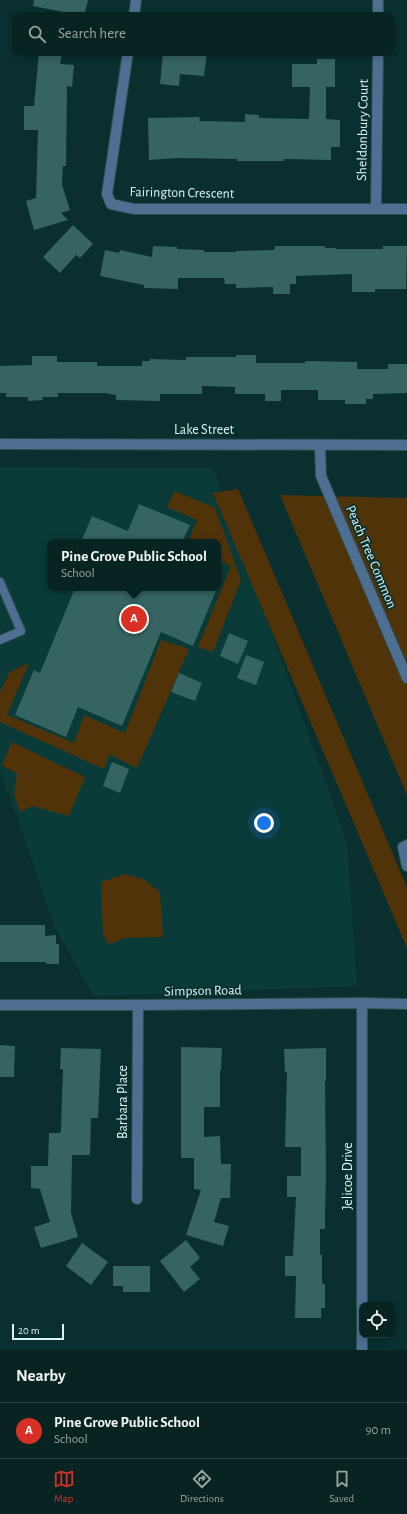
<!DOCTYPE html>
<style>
:root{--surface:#072422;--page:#15302f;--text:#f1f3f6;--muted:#98a4a5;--line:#284140;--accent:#d93025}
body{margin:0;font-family:"Alegreya Sans",sans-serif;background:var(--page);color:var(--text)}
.controls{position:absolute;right:12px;bottom:12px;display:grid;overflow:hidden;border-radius:8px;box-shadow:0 2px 6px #0003}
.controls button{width:36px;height:36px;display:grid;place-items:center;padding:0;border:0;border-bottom:1px solid var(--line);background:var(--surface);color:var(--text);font:20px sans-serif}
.scale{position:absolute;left:12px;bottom:10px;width:52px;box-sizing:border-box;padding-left:4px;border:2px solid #dbf4f2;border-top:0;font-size:11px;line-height:14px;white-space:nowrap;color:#dbf4f2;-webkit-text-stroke:3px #09302e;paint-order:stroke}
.you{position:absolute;left:264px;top:823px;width:14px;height:14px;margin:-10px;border:3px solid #fff;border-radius:50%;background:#1a73e8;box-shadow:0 0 0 6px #1a73e833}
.badge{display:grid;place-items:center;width:26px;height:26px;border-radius:50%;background:var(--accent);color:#fff;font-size:13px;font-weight:700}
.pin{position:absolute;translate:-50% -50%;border:2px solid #fff;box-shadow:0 1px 4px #0006}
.popup{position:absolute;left:47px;top:539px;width:174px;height:52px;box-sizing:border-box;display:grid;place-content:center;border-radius:8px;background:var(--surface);filter:drop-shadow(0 1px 3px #0005);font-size:13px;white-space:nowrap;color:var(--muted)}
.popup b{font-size:15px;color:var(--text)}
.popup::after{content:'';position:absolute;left:50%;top:100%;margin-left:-8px;border:8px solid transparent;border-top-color:var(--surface)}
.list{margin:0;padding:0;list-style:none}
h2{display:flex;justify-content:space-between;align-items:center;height:52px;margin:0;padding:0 16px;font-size:17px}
h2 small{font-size:13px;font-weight:400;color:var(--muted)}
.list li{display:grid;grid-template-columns:26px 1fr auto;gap:12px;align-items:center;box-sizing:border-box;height:56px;padding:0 16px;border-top:1px solid var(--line)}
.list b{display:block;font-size:15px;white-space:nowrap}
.list p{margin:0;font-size:13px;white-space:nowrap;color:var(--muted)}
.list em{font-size:13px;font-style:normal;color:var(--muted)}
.icon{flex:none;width:22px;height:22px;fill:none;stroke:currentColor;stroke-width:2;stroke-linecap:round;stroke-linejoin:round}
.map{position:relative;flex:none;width:407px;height:1350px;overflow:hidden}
.search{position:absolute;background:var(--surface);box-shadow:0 2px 6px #0003;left:12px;right:12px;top:12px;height:44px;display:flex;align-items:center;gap:10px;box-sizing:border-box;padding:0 14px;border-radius:12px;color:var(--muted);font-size:15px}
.sheet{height:108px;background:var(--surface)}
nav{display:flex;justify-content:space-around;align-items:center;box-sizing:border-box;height:56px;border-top:1px solid var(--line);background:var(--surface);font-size:11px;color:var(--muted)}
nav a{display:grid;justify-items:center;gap:2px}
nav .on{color:var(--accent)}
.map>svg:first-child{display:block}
.built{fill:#0a3b38;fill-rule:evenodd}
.green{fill:#513309}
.building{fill:#356461}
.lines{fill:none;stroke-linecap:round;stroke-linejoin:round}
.service-casing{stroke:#2b4f4d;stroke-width:10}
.minor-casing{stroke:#2b4f4d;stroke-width:12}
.tertiary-casing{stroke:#2b4f4d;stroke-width:12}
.service{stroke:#4e6f91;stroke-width:8}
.minor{stroke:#4e6f91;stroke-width:10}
.tertiary{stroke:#4e6f91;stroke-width:10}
.labels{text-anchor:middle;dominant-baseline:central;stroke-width:3.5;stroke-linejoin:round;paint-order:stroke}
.street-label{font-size:14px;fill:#dbf4f2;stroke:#09302e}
</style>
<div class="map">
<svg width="407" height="1350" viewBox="0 0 407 1350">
<rect width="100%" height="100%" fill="#09302e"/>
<!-- built -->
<path class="built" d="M0 467 213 468 347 843 357 986 94 996 56 929 0 770ZM50 542H218V588H50Z"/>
<!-- green -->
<g class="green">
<path d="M238 489 407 887V948L213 493Z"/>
<path d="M175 491 215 508 241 580 213 652 198 647 231 566 218 560V542H188L197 520 167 507Z"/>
<path d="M280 495 407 498V795Z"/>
<path d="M161 640 189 649 137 768 109 754 104 769 0 722V692L10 672 29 663 7 715 74 743 84 715 125 733Z"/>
<path d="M12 742 85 777 69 816 32 806 20 812 14 794 17 774 2 765Z"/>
<path d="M125 874 143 879 160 892 163 937 125 938 109 944 103 935 101 882Z"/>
</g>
<!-- building -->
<g class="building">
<path d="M34 0H88L84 16 33 6Z"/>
<path d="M39 52H62L60 64 74 65 72 87 67 86 66 166H63L62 185 70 210 61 213 68 220 34 230 26 201 36 198 38 130H24V106H34Z"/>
<path d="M163 52H207L204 76 180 74 179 86 160 84Z"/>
<path d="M317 59H335V87H326V119L340 120V147H331V160L284 159V161H237V159L178 158 149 160 148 118 200 117 199 121 245 122V114L259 115V118L309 119 310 87H292V64H317Z"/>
<path d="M73 225 93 244 80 258 76 255 60 273 43 257Z"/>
<path d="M153 246 177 247V249L204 250V252H237L236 251 274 250 275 246H325V248H336V249H383V246H407L406 289H375V292H352V274L296 276V284H290V294H273V287L236 288V284H225L224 278H178V289L144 288V285L100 276 105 250 119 253 120 250 152 257Z"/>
<path d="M236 355H256V363H305V361L357 362V369H388V364H407V393L373 394V399H366V404H345V400H318V390H281V401H265V394H235V387L202 386V394H160V401L116 400V395L105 393H58V397H42L43 400 28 401V397H6V393H0V366L32 365V356H57V362H97V366H142V361H150V359L186 360V357H236Z"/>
<path d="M139 504 190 525 182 542H81L92 516 128 531Z"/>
<path d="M75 588H217L193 646 161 632 122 726 78 707 66 737 15 715 34 670 40 673Z"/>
<path d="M229 633 248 641 238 664 220 656Z"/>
<path d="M246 655 264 662 256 685 237 678Z"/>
<path d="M179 673 202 683 195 701 171 692Z"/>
<path d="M112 762 129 769 120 793 103 786Z"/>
<path d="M0 925H45V936L56 935V944H59V964H46V962H0Z"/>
<path d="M0 1045 15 1046 14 1077H0Z"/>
<path d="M181 1047 222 1048 221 1071 220 1070V1107H204V1137L220 1136 221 1164H231L230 1198H221L214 1222 229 1226 223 1246 186 1235 201 1190 194 1189V1158H181Z"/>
<path d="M61 1048 101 1049 98 1118H91L90 1155H72L71 1213 78 1237 41 1248 34 1227 50 1222 40 1189 31 1188V1166H48L49 1133H60L61 1130 63 1069H60Z"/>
<path d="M326 1048V1081H325L326 1176 325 1211V1229H320V1255H322V1284H325V1308H321V1318H295L296 1276H285V1256H293L296 1197H287V1176H301V1147H285L287 1072H285L284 1049Z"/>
<path d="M186 1240 200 1258 190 1267 200 1279 184 1292 160 1261Z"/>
<path d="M82 1243 108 1262 91 1285 66 1266Z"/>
<path d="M113 1266H150V1292H123V1286H113Z"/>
</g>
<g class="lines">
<defs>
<path id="service" d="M0 582 21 631 0 640"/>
<g id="minor">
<path d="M134 16 136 0"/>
<path d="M378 16V0"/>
<path d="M128 52 107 194 111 204 134 209H407"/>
<path d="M376 208 378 52"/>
<path d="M320 445 321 476 407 678"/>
<path d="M407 845 403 847 407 866"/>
<path d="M0 1005H138L362 1003 407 1004"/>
<path d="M137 1199 138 1005"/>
<path d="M362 1350V1003"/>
</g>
<path id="tertiary" d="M0 444 407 445"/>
</defs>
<!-- service casing -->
<use href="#service" class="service-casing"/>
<!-- minor casing -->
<use href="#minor" class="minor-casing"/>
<!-- tertiary casing -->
<use href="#tertiary" class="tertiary-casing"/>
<!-- service -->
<use href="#service" class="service"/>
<!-- minor -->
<use href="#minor" class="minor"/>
<!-- tertiary -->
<use href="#tertiary" class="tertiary"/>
</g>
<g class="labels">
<!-- street labels -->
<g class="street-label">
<text transform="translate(363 130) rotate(-89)">Sheldonbury Court</text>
<text transform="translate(182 193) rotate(1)">Fairington Crescent</text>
<text x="204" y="430">Lake Street</text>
<text transform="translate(371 557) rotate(67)">Peach Tree Common</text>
<text transform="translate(203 991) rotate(-1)">Simpson Road</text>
<text transform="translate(123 1102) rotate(-90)">Barbara Place</text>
<text transform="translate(348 1176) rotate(-90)">Jelicoe Drive</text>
</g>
</g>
</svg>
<div class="controls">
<button><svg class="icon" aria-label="locate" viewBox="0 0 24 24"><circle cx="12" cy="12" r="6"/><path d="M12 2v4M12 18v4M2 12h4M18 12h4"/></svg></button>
</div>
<div class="scale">20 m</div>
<div class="you"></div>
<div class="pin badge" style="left:134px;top:619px">A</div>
<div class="popup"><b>Pine Grove Public School</b>School</div>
<div class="search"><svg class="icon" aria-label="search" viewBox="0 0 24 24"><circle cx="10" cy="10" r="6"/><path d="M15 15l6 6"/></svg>Search here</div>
</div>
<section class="sheet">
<h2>Nearby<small></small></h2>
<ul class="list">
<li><span class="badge">A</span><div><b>Pine Grove Public School</b><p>School</p></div><em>90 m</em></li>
</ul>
</section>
<nav>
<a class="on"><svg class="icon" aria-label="map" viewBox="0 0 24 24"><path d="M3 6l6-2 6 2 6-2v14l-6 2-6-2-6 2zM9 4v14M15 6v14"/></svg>Map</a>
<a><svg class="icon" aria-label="directions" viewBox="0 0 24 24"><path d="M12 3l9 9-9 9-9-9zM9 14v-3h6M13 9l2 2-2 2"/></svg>Directions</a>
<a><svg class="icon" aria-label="saved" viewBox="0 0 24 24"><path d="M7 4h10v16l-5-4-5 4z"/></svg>Saved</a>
</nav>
